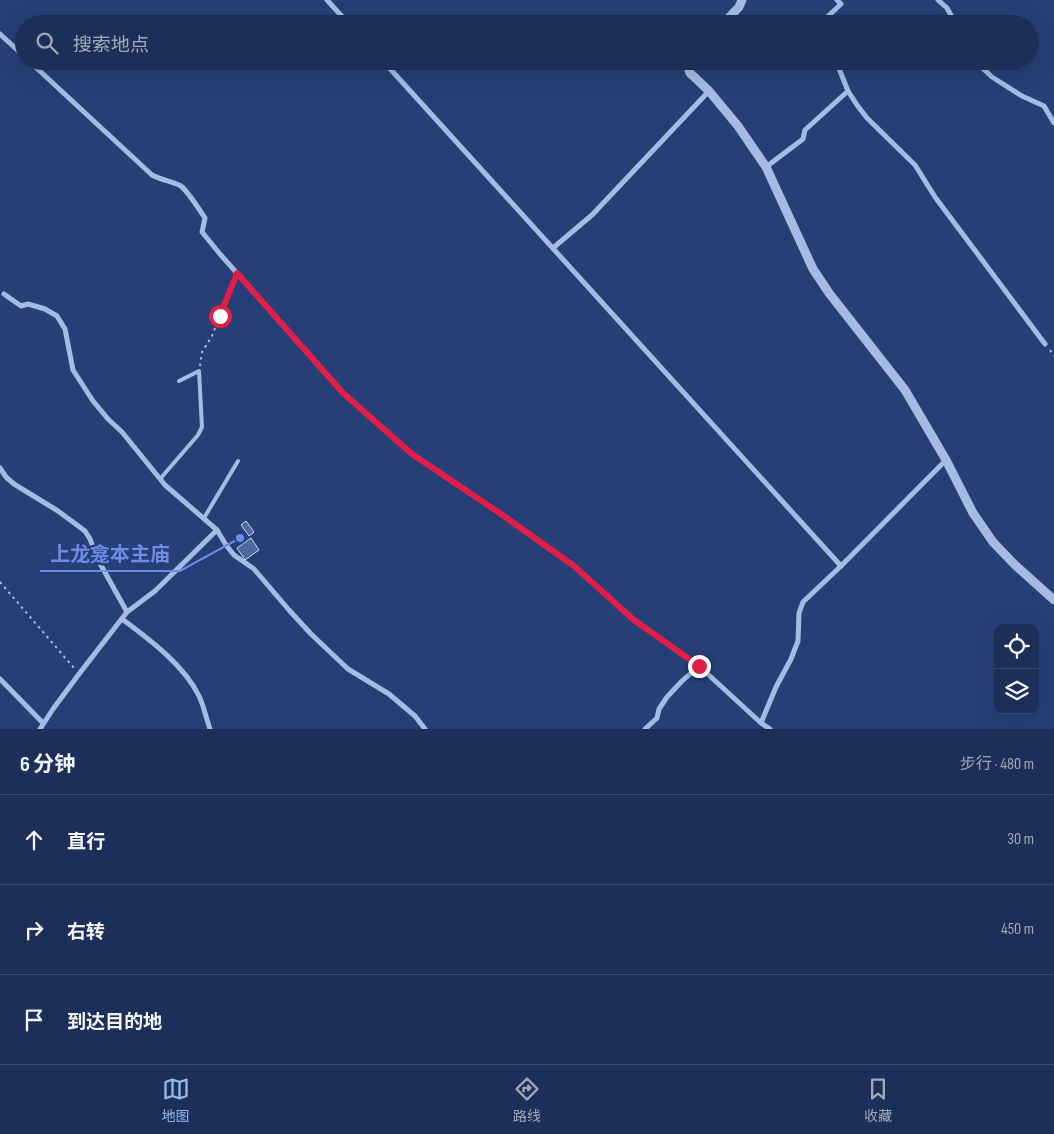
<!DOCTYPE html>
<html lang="zh">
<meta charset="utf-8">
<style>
:root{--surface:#1c2f58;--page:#293b61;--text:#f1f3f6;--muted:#a0a9ba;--line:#3a4a6e;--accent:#90b9f0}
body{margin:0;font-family:"Sofia Sans Condensed","Noto Sans SC",sans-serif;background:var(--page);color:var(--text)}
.controls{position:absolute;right:15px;bottom:15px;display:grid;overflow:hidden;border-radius:10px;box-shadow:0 5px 20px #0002}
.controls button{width:45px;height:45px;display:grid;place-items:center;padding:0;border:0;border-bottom:1px solid var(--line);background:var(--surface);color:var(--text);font:25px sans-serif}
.stop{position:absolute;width:15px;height:15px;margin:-11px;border:4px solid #e11d48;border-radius:50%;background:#fff}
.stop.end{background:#e11d48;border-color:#fff;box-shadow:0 1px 5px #0008}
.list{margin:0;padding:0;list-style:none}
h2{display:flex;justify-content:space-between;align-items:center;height:65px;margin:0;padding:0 20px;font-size:21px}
h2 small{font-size:16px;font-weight:400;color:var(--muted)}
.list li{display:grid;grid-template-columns:32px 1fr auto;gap:15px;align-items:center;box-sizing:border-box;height:90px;padding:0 20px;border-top:1px solid var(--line)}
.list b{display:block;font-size:19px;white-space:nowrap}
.list em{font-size:16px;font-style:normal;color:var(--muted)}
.icon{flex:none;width:28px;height:28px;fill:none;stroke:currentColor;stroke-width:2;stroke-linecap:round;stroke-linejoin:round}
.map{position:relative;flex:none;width:1054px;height:729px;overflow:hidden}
.search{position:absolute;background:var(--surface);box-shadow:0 5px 20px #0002;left:15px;right:15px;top:15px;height:55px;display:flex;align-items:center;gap:12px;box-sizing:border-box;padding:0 18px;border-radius:28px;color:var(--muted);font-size:19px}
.sheet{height:335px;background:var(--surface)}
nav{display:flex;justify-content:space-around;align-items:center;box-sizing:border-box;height:70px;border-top:1px solid var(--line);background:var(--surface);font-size:14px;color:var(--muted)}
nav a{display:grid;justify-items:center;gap:2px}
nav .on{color:var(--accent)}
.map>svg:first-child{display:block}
.building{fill:#4f699f;stroke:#c9d7f2}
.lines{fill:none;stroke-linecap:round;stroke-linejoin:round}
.path{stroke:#a7bbe2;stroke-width:2;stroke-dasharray:2.5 4;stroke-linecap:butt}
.service{stroke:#a7bbe2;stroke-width:4}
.minor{stroke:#a7bbe2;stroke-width:5}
.tertiary{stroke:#a7bbe2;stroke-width:9}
.route{stroke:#e11d48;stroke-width:6}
.leader{fill:none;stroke:#6c8ce6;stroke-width:2}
.callout-dot{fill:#6c8ce6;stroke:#263f76;stroke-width:2}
.callout-label{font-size:20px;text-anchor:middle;font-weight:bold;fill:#6c8ce6;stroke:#263f76;stroke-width:5;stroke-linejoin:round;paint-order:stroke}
</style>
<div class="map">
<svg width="1054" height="729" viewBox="0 0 1054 729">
<rect width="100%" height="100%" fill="#263f76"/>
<!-- building -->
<g class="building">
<path d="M246 521 254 532 249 536 241 525Z"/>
<path d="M251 538 259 550 245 560 237 548Z"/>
</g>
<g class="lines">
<!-- path -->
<g class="path">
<path d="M1050 350 1054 356"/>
<path d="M200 366 202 352 212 336 234 281"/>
<path d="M0 582 74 668"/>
</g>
<!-- service -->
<g class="service">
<path d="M160 479 198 435 202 427 199 371 179 381"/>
<path d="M204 518 238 461"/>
</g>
<!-- minor -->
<g class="minor">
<path d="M327 0 349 24"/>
<path d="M938 0 947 8 956 24"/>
<path d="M827 24 825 19 841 4 837 0"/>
<path d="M0 34 24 56"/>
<path d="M29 61 152 175C159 179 176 183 181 186 189 193 199 209 205 218L202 232 220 254 343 393 412 454 501 514 574 566 634 620 699 666 761 723 770 729"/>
<path d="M383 61C536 229 688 398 841 566L946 460"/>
<path d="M837 61 838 66 848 91 857 105 867 118 915 165 935 197 1045 344"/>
<path d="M975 61 992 77 1022 96 1044 106 1054 123"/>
<path d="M766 167 803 139 805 130 848 91"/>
<path d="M553 248 592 215 709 91"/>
<path d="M4 294 21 306 28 304 45 309 57 316 65 329 73 370 93 401 108 419 122 432 165 485 217 530 226 545 234 555 254 569 289 610 311 634 348 669 389 694 415 716 425 729"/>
<path d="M0 468 6 477 14 484 58 511 85 531 90 539 97 558 127 612"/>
<path d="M122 619C149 639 184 665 199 696 204 706 206 718 210 729"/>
<path d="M0 679 43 723"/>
<path d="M761 723 776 687 791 659 798 641 799 613 803 602 841 566"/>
<path d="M40 729 53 709 79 674 127 612 155 591 217 530"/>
<path d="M645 729 657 718 659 709 667 697 682 681 699 666"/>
</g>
<!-- tertiary -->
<g class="tertiary">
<path d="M723 24 739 7 742 0"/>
<path d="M689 61 687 64 690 73 709 91 738 126 766 167 813 269 829 293 905 390 946 460 973 513 993 542 1014 564 1054 600"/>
</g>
</g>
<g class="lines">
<!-- route -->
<path class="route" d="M220 316 237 273 343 393 412 454 501 514 574 566 634 620 699 666"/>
</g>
<!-- callouts -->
<path class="leader" d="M240 538L180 571H40"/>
<circle class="callout-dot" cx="240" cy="538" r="5"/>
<g class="callout-label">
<text x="110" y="561">上龙龛本主庙</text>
</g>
</svg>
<div class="controls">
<button><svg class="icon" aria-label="locate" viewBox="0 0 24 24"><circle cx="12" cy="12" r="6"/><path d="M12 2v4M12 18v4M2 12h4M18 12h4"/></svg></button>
<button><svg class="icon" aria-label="layers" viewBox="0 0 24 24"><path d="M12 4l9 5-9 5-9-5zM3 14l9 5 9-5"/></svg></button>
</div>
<div class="stop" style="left:220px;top:316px"></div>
<div class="stop end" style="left:699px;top:666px"></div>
<div class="search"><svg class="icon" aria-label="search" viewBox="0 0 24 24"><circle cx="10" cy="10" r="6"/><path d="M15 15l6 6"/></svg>搜索地点</div>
</div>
<section class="sheet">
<h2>6 分钟<small>步行 · 480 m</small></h2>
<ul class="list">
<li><svg class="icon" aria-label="ahead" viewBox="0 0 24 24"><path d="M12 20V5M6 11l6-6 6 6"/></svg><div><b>直行</b></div><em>30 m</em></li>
<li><svg class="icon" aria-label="right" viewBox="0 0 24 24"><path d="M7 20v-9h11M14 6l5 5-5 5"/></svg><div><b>右转</b></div><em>450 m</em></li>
<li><svg class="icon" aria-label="arrive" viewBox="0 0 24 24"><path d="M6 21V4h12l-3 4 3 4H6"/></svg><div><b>到达目的地</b></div></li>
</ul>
</section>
<nav>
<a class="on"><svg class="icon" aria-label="map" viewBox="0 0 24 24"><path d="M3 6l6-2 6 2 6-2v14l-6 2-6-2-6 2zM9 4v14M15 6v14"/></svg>地图</a>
<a><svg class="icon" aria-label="directions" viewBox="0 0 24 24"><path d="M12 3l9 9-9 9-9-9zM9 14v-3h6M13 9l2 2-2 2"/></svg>路线</a>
<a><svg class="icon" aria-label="saved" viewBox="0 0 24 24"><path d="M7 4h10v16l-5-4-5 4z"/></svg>收藏</a>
</nav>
